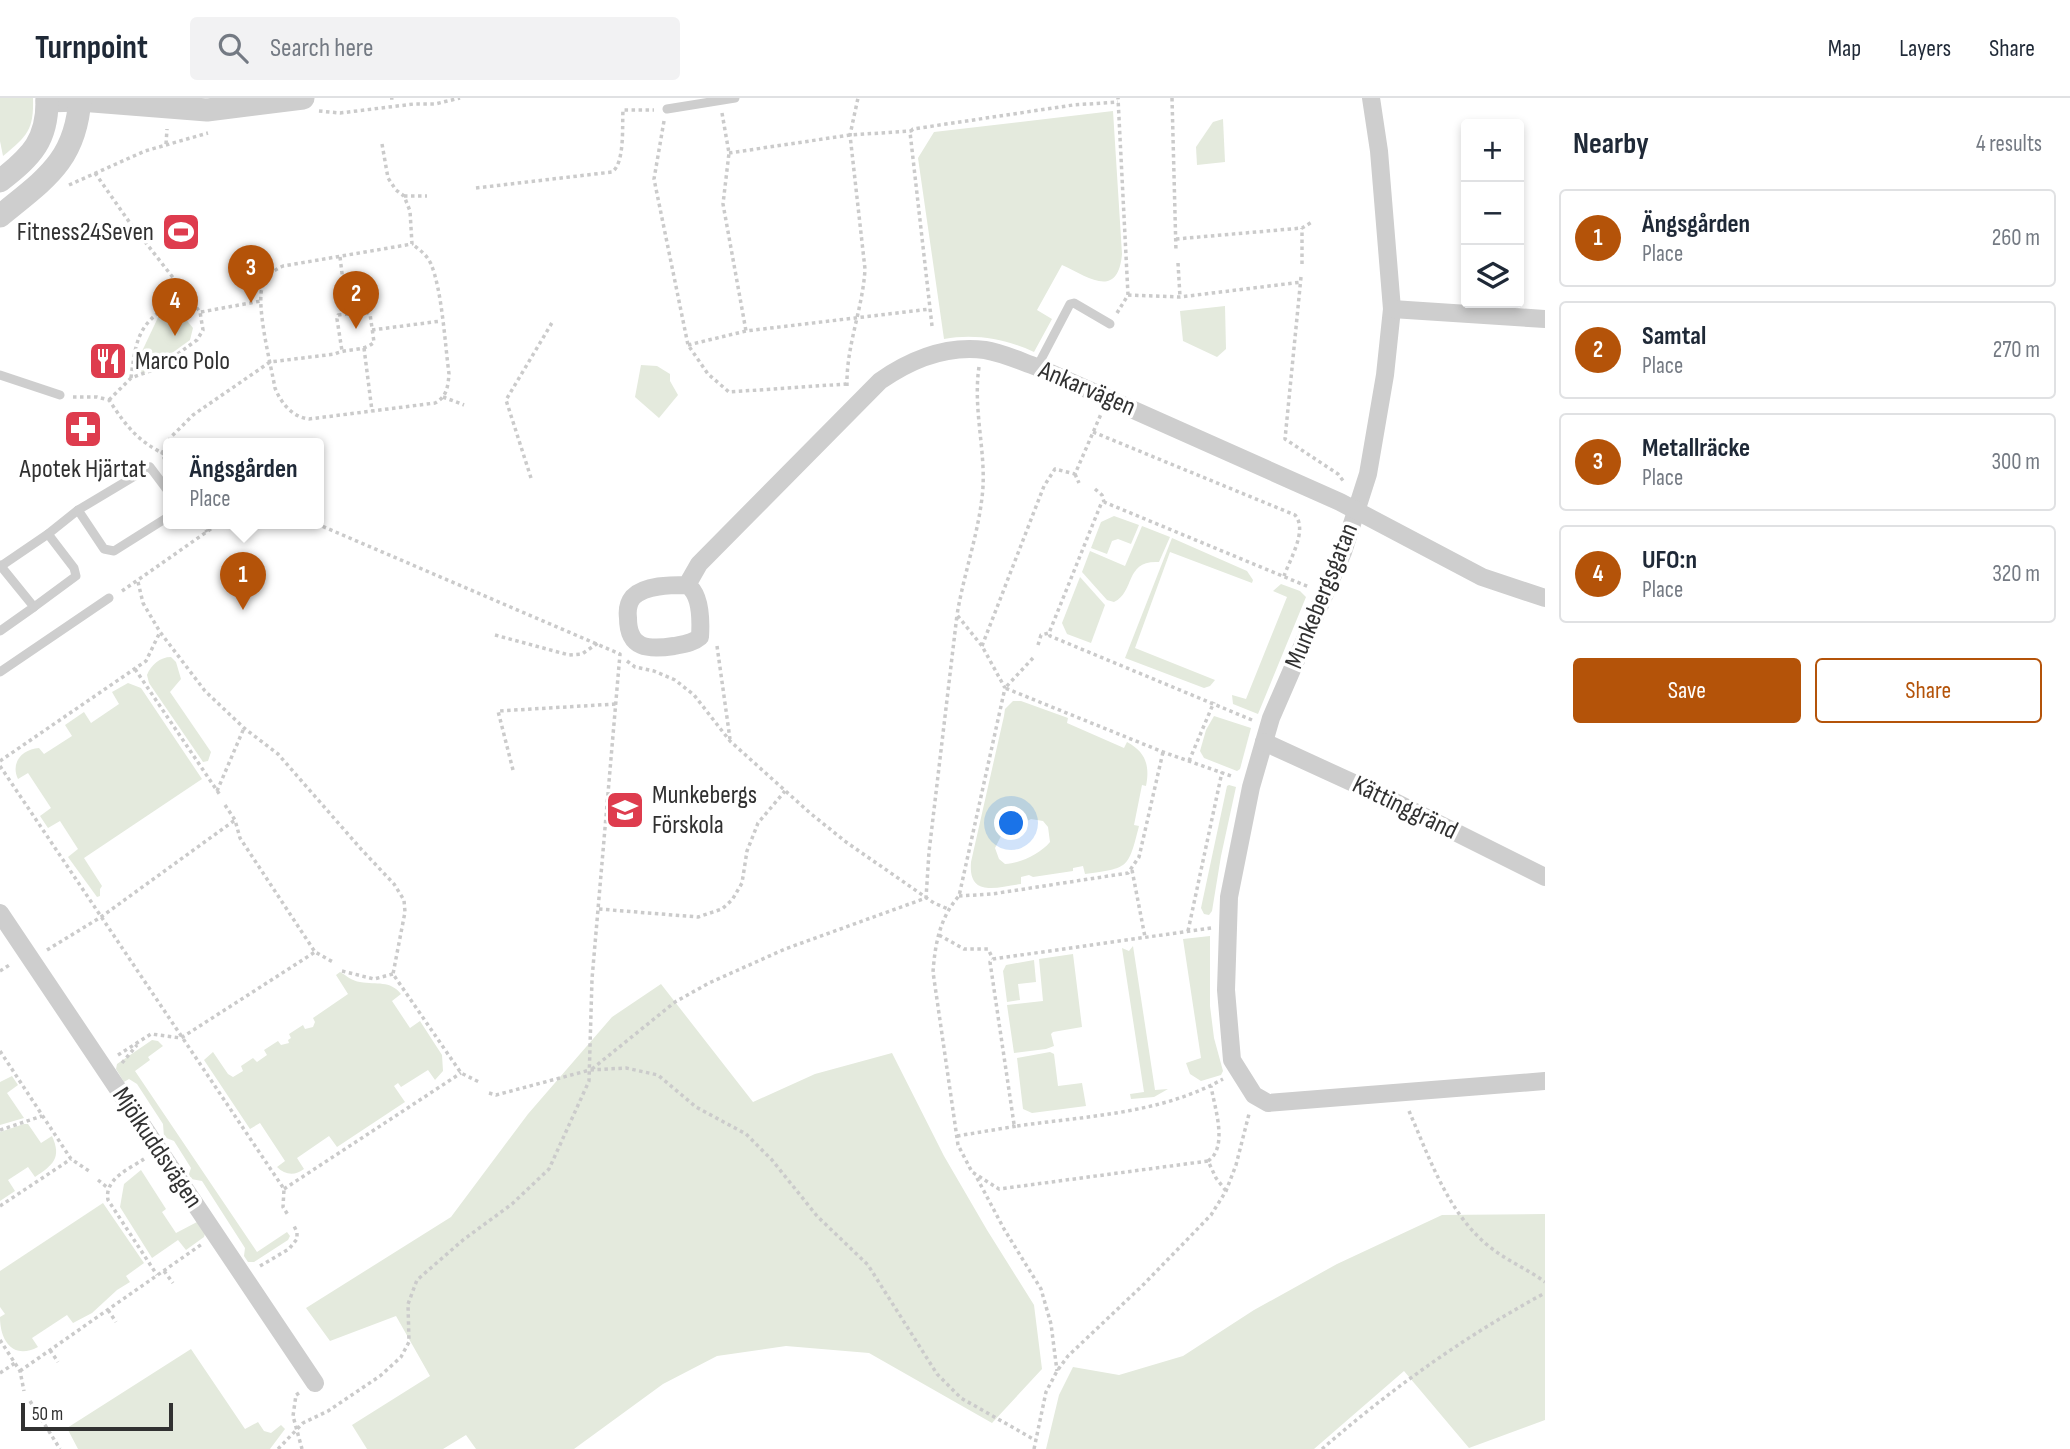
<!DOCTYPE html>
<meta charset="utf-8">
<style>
:root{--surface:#fff;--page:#f2f2f3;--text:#1f2937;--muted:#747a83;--line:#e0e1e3;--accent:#b45309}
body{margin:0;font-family:"Sofia Sans Condensed",sans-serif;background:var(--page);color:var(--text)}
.controls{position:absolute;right:21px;top:21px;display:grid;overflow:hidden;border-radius:7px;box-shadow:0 4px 10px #0003}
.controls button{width:63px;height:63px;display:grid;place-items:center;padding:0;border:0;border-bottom:2px solid var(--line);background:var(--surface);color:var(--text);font:35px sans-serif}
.scale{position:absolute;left:21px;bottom:18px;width:152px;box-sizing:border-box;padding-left:7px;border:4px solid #313131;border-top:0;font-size:19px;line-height:24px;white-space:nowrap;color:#313131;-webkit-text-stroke:5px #fff;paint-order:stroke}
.you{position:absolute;left:1012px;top:726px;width:24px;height:24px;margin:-18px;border:5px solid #fff;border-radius:50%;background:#1a73e8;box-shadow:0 0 0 10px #1a73e833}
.badge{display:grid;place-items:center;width:46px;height:46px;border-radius:50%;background:var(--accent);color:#fff;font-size:23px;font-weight:700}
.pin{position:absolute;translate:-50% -58px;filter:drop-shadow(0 2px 4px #0008)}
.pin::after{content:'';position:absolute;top:37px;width:24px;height:21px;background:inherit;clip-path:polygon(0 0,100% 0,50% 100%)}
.popup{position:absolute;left:163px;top:340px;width:161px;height:91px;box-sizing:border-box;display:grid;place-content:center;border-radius:7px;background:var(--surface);filter:drop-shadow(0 2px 5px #0005);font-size:23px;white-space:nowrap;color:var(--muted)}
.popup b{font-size:26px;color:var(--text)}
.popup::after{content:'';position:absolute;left:50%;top:100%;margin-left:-14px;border:14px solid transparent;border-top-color:var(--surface)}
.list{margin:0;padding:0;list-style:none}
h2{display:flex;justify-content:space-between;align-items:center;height:91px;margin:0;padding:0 28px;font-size:30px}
h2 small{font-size:23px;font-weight:400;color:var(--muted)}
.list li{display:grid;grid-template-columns:46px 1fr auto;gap:21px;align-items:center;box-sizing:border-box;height:98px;margin:0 14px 14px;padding:0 14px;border:2px solid var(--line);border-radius:7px}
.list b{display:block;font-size:26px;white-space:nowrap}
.list p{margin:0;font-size:23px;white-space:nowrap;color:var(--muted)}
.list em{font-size:23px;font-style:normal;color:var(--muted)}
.actions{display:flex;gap:14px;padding:21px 28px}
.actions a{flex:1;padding:16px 0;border:2px solid var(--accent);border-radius:7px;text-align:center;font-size:24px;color:var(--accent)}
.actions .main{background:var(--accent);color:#fff}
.icon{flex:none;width:38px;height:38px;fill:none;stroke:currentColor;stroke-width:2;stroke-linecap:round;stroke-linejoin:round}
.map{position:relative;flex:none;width:1545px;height:1351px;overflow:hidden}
header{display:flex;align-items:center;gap:42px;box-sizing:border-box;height:98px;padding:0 35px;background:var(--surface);border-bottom:2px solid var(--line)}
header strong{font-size:33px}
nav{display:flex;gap:38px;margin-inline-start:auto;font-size:24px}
.search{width:490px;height:63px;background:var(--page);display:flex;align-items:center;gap:18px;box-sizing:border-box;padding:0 24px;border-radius:7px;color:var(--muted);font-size:26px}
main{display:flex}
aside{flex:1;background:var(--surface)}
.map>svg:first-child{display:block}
.green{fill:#e4eadd;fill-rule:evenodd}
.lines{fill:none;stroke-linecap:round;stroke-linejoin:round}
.path{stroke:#cbcbcb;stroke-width:3.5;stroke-dasharray:3.5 3.5;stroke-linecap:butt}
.service{stroke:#cecece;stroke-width:9}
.minor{stroke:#cecece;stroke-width:18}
.tertiary{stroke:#cecece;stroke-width:23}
.labels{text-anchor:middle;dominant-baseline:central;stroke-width:7;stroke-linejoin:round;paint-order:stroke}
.poi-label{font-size:26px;fill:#313131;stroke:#fff;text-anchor:start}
.street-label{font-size:26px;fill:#313131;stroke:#fff}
</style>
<header>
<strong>Turnpoint</strong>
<div class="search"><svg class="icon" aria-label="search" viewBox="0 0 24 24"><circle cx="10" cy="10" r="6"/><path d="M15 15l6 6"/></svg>Search here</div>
<nav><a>Map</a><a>Layers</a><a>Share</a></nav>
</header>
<main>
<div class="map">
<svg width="1545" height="1351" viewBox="0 0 1545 1351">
<rect width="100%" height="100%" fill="#fff"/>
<!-- green -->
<g class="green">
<path d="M0 0H33C34 32 27 38 3 58L0 43Z"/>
<path d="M1113 13 1122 156C1118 202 1088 179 1062 167L1037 212 1052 221 1034 254C1006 241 975 235 944 241L918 60 934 34Z"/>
<path d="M1223 21 1225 64 1197 67 1196 49 1213 24Z"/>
<path d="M1225 208 1226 251 1217 259 1183 243 1180 213Z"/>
<path d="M162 211 179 213 193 230 190 242 143 276 136 266Z"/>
<path d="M641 267 657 268 670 276V283L678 297 659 320 635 299Z"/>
<path d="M1114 418 1139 427 1131 446 1118 441 1112 443 1107 456 1091 450 1101 424Z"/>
<path d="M1142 428 1170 439 1159 464C1124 462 1136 493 1114 504L1107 502 1082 474 1090 453 1125 468Z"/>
<path d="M1172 440 1247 473 1253 482 1252 485 1170 454 1135 550 1215 582 1210 588 1204 590 1125 560Z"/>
<path d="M1080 479 1105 507 1091 545 1067 536 1062 525Z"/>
<path d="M1281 486 1300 493 1306 499 1258 616 1233 606 1232 597 1246 601 1287 499 1273 493Z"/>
<path d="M171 559 176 564 181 581 170 594 211 654 208 663 203 664 201 661 149 585 147 577C151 567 160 559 171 559Z"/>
<path d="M128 585 141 590 202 681 84 760 102 788 100 791V798L97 799 68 759 78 751 60 723 48 730 40 718 51 710 28 675 18 681C10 664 23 651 39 650L44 656 72 638 65 627 84 614 91 625 119 606 112 594Z"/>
<path d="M1013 603H1021L1068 620 1067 625 1124 650 1127 644C1146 654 1150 668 1146 688L1142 687 1134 727 1139 728C1128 771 1129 770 1085 776L1083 768 1073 770V773L1033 779 1029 777 1021 779V786C997 789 968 800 971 764L1004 618 1005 611ZM1031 721 1043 723 1048 729 1050 744C1040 756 1021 765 1005 766L999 761 995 750 1002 736Z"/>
<path d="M1214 618 1251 630 1240 671 1237 673 1204 660 1200 653 1206 632Z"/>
<path d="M1229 687 1236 689 1221 758 1212 813 1209 817 1204 816 1201 810 1227 688Z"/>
<path d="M1210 838V908L1214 940 1223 973 1221 977 1201 983 1190 976 1186 965 1201 960 1183 841Z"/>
<path d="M1133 848 1155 992 1168 991 1154 999 1131 1001 1130 996 1144 994 1122 850 1129 853Z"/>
<path d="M1073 856 1082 929 1053 934 1051 936 1054 948 1046 951 1014 955 1007 907 1043 903 1039 861Z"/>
<path d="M1034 862 1036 884 1018 886 1020 902 1007 904 1003 873 1006 867Z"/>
<path d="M340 874C347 878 352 883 360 884 377 887 390 882 401 896L392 903 410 930 420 923 442 957 443 973 435 982 428 972 401 989 398 985 394 988 405 1004 337 1049 329 1038 297 1060 304 1071C295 1078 285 1077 277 1069L285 1063 260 1025 250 1031 204 962 213 954 228 976 233 979 243 973 241 968 253 960 257 964 267 957 264 952 278 943 281 947 289 945 288 942 291 940 289 936 303 927 305 931 313 929 315 924 313 920 348 896 336 877Z"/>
<path d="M661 886 753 1004 815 976 892 955 944 1058 987 1132 1034 1207 1042 1271 992 1325 869 1255 786 1248 717 1258 663 1286 574 1351H476L466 1337 443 1351H367L352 1327 430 1278 396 1218 330 1243 306 1210 451 1119 528 1016 612 919Z"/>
<path d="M152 942 158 943 163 948 148 959 150 962 135 973 257 1154 287 1134 290 1138 288 1142 254 1164H248L244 1158 245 1150 202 1083 191 1081 189 1076 191 1070 174 1043 164 1039 163 1026 137 986 129 981 124 984 116 971 117 966Z"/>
<path d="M1050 954 1054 956 1058 988 1082 985 1086 1008 1032 1015 1023 1011 1017 960Z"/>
<path d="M12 978 18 987 7 995 24 1020 0 1027V984Z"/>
<path d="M24 1026H28L41 1045 52 1038C62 1060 53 1067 35 1079L28 1069 8 1082 15 1093 0 1103V1034Z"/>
<path d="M141 1072 166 1111 162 1114 176 1135 197 1124 206 1132 204 1139 186 1152 178 1142 152 1160 120 1109 124 1086Z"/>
<path d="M103 1105 144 1165 126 1178 130 1184 117 1192 92 1215 73 1225 67 1217 32 1240 38 1249C13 1262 0 1243 0 1219L5 1216 0 1209V1173Z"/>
<path d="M1545 1116V1322L1469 1350 1404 1273 1314 1351H1046L1059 1297 1073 1269 1119 1277 1183 1258 1254 1212 1337 1166 1442 1117Z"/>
<path d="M191 1251 245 1331 258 1324 264 1333 271 1335 281 1327 285 1331 270 1351H78L67 1330Z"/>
</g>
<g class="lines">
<!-- path -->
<g class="path">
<path d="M390 0H397"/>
<path d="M1172 0 1176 154"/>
<path d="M319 13 340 15 414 6H435L460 0"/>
<path d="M722 15 729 55 723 106 746 233"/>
<path d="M664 23 654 81 688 247 708 276 729 294 846 286"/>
<path d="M166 46 167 31"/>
<path d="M382 46 388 80 396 92 404 98 410 113 412 146 283 168C274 172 267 177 263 186 255 206 271 267 275 290 281 305 292 319 309 321L435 305C447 299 448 288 449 276 445 246 442 192 431 166 427 157 420 152 412 146"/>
<path d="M729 55 850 37 911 33"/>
<path d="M95 75 137 135"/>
<path d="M69 87 145 53 208 35"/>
<path d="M476 90 612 74C625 65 622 28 623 12H654"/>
<path d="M404 98H427"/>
<path d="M1176 141 1302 130 1312 124"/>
<path d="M340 159 347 216 338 217 337 221 342 253"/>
<path d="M1178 165 1180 199"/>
<path d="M1302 166V130"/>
<path d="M1301 179 1285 341 1338 376 1344 384"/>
<path d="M1128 197 1180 199 1302 184"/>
<path d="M201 214 261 203"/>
<path d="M1117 215 1128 197 1118 0"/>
<path d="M932 228 910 34 913 31 1073 7 1118 4"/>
<path d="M372 232 441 223"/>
<path d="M688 247 746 233 930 211"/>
<path d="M364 250 372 313"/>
<path d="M979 269C973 310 985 349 983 389 980 432 964 474 957 517L982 548 1005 590 959 798C940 819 935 846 933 874L958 1047 972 1074 999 1091 1208 1063 1216 1080 1226 1093"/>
<path d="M131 280C137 228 143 224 186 195"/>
<path d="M847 288C846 248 863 210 865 171L850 37 858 0"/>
<path d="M73 299H97L109 302C127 329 137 343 168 358"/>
<path d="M443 299 464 307"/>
<path d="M109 302 131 280 158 270 197 242 203 232 200 214 142 140"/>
<path d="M1093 334 1295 417C1308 432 1290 461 1284 478"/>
<path d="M165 362 162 355 171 339 193 317 270 264 335 256C347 250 364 254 374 244L370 216 364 213 347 216"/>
<path d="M1075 376 1079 385"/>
<path d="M531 380 506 302 553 223"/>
<path d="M1095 391 1102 397 1104 404"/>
<path d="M202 426 207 434"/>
<path d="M138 484 143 505 160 534 205 593 244 630 278 656 361 751 394 786 404 802 405 814 393 876 461 975 481 985"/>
<path d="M122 493 218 426"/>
<path d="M495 537 569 557 582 556 598 545"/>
<path d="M1038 547 1041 537 1049 535"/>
<path d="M717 548 730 641"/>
<path d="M982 548 1044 388 1055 371 1075 376 1101 316"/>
<path d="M1033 560 1005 590 1163 654 1234 679"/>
<path d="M627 563 635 569 654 573 675 582 694 597 730 643 810 715 846 744 934 805 948 811"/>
<path d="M135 571 220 697"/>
<path d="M1252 622 1050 538 1049 535 1101 406 1104 404 1309 489"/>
<path d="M0 663 146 563 160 534"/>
<path d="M1189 663 1214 604"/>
<path d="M0 668 284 1091 283 1109 288 1117"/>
<path d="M513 672 498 613 616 606"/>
<path d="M217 693 244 630"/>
<path d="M225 707 235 722 240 740 315 854 333 864"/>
<path d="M1132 772 1145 839"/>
<path d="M959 798 992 796 1128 775 1139 759 1163 654"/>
<path d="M599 811 698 819 722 811 732 802 742 785 747 753 758 725 785 693"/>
<path d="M1211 830 993 861 990 864 1014 1026 1017 1028C1086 1018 1161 1016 1223 981"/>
<path d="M1188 833 1222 674"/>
<path d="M939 837 964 851H988L993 861"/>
<path d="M47 852 101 819 235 722"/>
<path d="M0 873 11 866"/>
<path d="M342 873 374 881 393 876"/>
<path d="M0 953 71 1061 89 1073"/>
<path d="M118 957 151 936 181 940 315 854"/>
<path d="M122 965 137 947"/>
<path d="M592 971 675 904 709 885 785 851 926 800 929 754 957 517"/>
<path d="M489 995 496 997 590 972 626 970 658 977 696 1009 746 1036 772 1062 817 1118 868 1167 937 1276 961 1300 1035 1342"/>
<path d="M1409 1013C1429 1059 1447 1112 1485 1145 1503 1161 1526 1170 1545 1184"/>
<path d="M0 1032 42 1018"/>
<path d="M957 1038 1017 1028"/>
<path d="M144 1061C129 1071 104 1081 108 1102L157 1177"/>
<path d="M1208 1063C1229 1049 1214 1008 1211 988"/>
<path d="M977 1080 1004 1131 1041 1191 1051 1226 1057 1273"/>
<path d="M98 1082 108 1090"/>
<path d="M284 1091 461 975"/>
<path d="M0 1108 71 1061"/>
<path d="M260 1168 289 1151 297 1141V1134L293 1126"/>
<path d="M164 1173 173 1185"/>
<path d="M108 1212 116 1224"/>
<path d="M0 1242 20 1273 24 1293"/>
<path d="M50 1252 58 1264"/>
<path d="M20 1273 202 1146"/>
<path d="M0 1275 15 1265"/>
<path d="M299 1295 296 1297 293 1318 302 1351"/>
<path d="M30 1303 60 1351"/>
<path d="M278 1351 303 1325 328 1313 380 1278 401 1259 409 1244 408 1206 417 1182 463 1142 512 1106 549 1071 589 983 592 881 620 556 317 426"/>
<path d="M1034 1351 1046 1294 1057 1273 1068 1258 1144 1186 1211 1117 1226 1093 1236 1067 1249 1016"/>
<path d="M1322 1351C1391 1291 1465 1238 1545 1195"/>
</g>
<!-- service -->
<g class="service">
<path d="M667 11 735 0"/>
<path d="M1037 269 1070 206 1074 205 1110 226"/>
<path d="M0 277 60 297"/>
<path d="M78 412 104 451 114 453 168 419"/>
<path d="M48 436 78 412 150 369 168 393"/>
<path d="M0 467 34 509 0 533"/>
<path d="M1 468 48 436 74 470 76 478 34 509"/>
<path d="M0 574 109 500"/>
</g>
<!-- minor -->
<g class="minor">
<path d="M1371 0 1379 53 1392 211 1385 277 1368 376 1343 454 1271 620 1264 644 1251 689 1229 799 1226 892 1232 962 1254 997 1268 1005 1545 983"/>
<path d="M1392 211 1545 221"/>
<path d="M687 487C701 496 701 523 700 539 693 545 684 546 674 548 648 552 628 551 628 520 627 512 628 505 633 499 645 487 671 487 687 487L699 466 880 283C910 262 947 247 985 252 1003 255 1020 263 1037 269L1340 404 1482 479 1545 500"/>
<path d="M1264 644 1395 704 1545 779"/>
<path d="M0 815 315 1285"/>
</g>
<!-- tertiary -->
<g class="tertiary">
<path d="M47 3 80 2 207 12 303 0"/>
<path d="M0 83C32 58 48 42 47 0"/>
<path d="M0 118C45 81 76 63 80 0"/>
</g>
</g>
<!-- icons -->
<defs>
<symbol id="stadium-square" viewBox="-11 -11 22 22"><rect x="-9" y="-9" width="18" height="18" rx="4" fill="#de3c4e" stroke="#fff"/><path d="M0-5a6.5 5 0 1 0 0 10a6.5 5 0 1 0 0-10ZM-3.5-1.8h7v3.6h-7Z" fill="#fff"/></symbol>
<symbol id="restaurant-square" viewBox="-11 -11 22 22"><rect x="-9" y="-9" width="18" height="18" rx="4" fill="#de3c4e" stroke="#fff"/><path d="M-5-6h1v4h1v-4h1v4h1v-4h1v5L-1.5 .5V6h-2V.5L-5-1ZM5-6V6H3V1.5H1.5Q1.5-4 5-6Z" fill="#fff"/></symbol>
<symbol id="pharmacy-square" viewBox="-11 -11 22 22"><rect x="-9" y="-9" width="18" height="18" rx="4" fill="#de3c4e" stroke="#fff"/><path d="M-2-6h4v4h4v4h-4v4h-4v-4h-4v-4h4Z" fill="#fff"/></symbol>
<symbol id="school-square" viewBox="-11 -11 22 22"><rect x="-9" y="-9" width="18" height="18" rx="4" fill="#de3c4e" stroke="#fff"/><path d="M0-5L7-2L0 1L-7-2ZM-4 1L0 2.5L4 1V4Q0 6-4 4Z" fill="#fff"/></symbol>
</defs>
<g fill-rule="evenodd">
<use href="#stadium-square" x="159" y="112" width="44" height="44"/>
<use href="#restaurant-square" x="86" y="241" width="44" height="44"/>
<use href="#pharmacy-square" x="61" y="309" width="44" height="44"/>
<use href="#school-square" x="603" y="690" width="44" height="44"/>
</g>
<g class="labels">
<!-- poi labels -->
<g class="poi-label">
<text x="154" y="134" text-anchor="end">Fitness24Seven</text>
<text x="135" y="263">Marco Polo</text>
<text x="83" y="371" text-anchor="middle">Apotek Hjärtat</text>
<text x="652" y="697">Munkebergs<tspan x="652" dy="30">Förskola</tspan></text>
</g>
<!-- street labels -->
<g class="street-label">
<text transform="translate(1087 291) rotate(23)">Ankarvägen</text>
<text transform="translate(1322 498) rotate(-68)">Munkebergsgatan</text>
<text transform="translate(1405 710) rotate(26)">Kättinggränd</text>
<text transform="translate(157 1050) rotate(56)">Mjölkuddsvägen</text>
</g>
</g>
</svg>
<div class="controls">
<button>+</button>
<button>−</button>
<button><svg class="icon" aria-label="layers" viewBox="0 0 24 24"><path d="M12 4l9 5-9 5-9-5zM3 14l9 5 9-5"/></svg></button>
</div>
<div class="scale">50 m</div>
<div class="you"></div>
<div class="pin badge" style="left:243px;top:512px">1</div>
<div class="popup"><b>Ängsgården</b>Place</div>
<div class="pin badge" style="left:356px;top:231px">2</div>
<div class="pin badge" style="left:251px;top:205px">3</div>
<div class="pin badge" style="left:175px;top:238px">4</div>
</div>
<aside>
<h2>Nearby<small>4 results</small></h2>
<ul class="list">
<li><span class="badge">1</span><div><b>Ängsgården</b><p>Place</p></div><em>260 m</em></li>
<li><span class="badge">2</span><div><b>Samtal</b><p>Place</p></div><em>270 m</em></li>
<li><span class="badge">3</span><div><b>Metallräcke</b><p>Place</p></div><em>300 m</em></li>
<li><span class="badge">4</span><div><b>UFO:n</b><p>Place</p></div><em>320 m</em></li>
</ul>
<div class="actions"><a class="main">Save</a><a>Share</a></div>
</aside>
</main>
